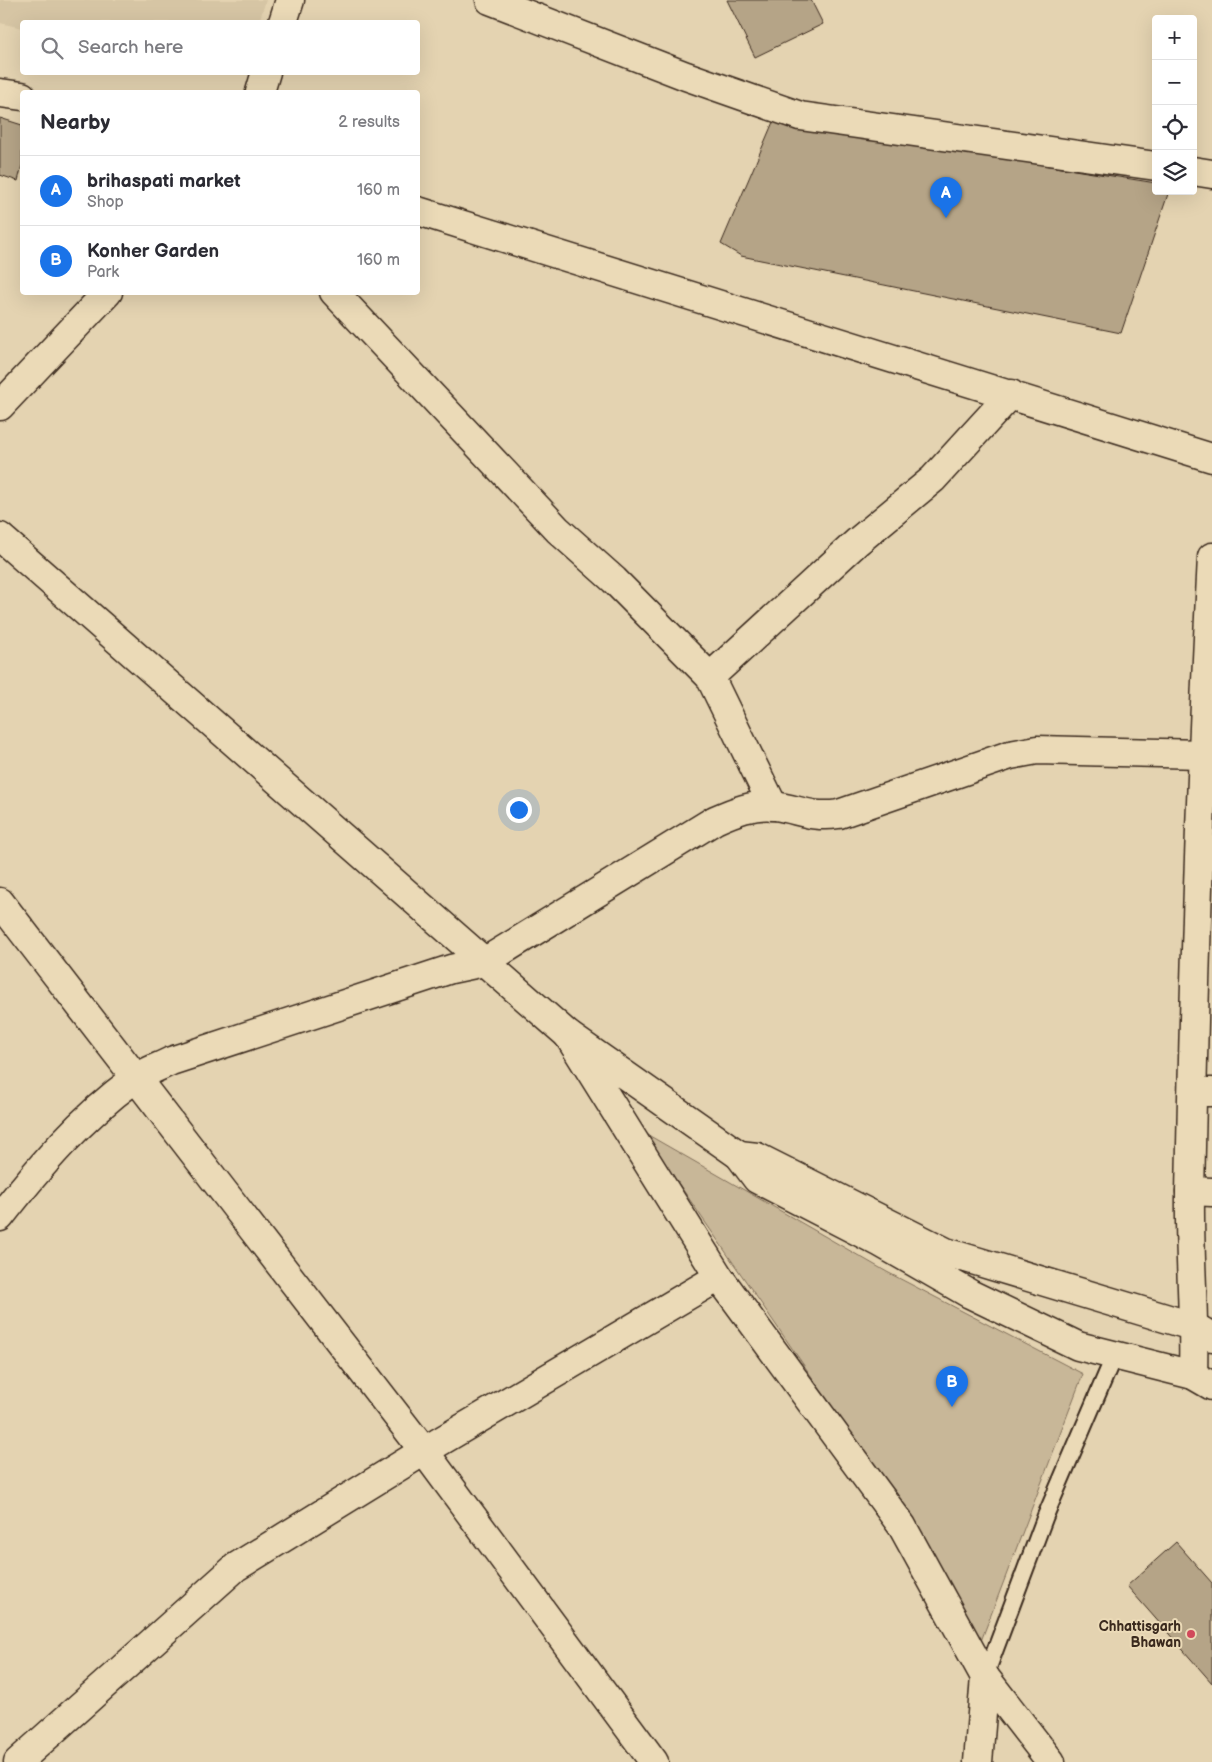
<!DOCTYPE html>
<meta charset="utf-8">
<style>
:root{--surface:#fff;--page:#f7f7f7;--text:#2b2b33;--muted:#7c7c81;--line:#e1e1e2;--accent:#1a73e8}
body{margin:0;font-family:"Balsamiq Sans",sans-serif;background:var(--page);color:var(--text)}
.controls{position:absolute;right:15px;top:15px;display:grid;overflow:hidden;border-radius:5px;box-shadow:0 5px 20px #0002}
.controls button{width:45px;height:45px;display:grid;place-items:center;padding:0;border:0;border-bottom:1px solid var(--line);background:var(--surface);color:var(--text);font:25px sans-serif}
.you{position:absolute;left:518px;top:809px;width:18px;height:18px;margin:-12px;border:4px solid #fff;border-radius:50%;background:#1a73e8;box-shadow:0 0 0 8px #1a73e833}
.badge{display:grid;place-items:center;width:32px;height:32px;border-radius:50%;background:var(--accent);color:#fff;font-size:16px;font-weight:700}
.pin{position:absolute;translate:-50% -41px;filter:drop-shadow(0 1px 2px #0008)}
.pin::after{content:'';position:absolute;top:26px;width:18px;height:15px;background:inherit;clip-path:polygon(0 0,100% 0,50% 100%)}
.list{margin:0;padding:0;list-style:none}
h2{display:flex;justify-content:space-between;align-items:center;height:65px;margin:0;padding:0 20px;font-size:21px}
h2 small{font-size:16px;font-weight:400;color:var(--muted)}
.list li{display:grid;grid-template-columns:32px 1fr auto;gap:15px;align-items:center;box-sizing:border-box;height:70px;padding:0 20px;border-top:1px solid var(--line)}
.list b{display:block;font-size:19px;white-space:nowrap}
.list p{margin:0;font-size:16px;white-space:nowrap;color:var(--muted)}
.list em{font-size:16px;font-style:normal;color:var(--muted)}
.icon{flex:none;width:28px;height:28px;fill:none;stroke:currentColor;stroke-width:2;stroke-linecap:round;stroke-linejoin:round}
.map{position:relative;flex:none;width:1212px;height:1762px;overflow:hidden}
.search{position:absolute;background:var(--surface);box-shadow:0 5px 20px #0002;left:20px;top:20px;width:400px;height:55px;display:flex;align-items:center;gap:12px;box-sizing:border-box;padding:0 18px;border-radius:5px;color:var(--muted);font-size:19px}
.panel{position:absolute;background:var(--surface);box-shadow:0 5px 20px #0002;left:20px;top:90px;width:400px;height:205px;border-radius:5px}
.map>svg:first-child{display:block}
.built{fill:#d6c5a4}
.green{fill:#c8b798;stroke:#82705b}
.building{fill:#b5a487;stroke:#3b2a1e}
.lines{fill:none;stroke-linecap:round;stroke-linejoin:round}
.lane-casing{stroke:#3b2a1e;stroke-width:19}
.street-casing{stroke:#3b2a1e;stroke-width:31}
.secondary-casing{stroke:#3b2a1e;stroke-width:31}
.primary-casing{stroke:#3b2a1e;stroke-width:31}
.lane{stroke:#ebdab7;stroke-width:15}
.street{stroke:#ebdab7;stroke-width:28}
.secondary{stroke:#ebdab7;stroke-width:28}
.primary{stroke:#ebdab7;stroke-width:28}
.poi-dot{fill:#d1495b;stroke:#ebdab7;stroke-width:2}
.labels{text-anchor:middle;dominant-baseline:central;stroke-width:4;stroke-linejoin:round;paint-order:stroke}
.poi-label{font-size:14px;font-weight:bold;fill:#3b2a1e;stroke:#ebdab7;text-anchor:end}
</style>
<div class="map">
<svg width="1212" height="1762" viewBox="0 0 1212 1762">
<rect width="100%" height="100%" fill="#e4d3b1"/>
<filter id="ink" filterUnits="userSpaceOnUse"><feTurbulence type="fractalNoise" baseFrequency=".02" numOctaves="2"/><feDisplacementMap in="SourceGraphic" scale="10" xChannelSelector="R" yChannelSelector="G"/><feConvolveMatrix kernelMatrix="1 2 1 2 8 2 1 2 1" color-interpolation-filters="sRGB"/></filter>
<g filter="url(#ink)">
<!-- built -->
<path class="built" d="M0 0H266L259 22H22V28L0 23Z"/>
<!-- green -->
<path class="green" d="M643 1132 887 1272 1083 1374 981 1641 856 1441Z"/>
<!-- building -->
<g class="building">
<path d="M727 0H811L823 24 755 57Z"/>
<path d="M0 118 22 125V165L18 181 0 175Z"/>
<path d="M773 122 1156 183V191H1169L1121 333 741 256 721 244Z"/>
<path d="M1176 1542 1212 1583V1683L1127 1586Z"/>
</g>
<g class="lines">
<defs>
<path id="lane" d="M985 1677 1045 1517 1114 1356"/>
<g id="street">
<path d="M490 0 686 76 800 116 1156 166"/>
<path d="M283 22 290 0"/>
<path d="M260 92 266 72"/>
<path d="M1193 171 1212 174"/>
<path d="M334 292 558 530 614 580 710 677 773 806"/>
<path d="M0 406 108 292"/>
<path d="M710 677 857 542 933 479 1011 394"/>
<path d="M0 902 424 1451 654 1762"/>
<path d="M568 1035 719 1277 902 1526 985 1677 978 1762"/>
<path d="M1193 1092H1212"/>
<path d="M1190 1191 1212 1192"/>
<path d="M0 1217C39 1167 81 1118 133 1080 144 1072 159 1067 171 1061L451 969 484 962 715 820C733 812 754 803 775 806 801 810 811 818 839 814L1010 755 1037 750 1202 754"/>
<path d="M985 1677 1051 1762"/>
<path d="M18 1762 236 1567 424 1451 719 1277"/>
</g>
<g id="secondary">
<path d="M0 93 22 96"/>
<path d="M418 211 1212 458"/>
<path d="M1193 1375C1195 1314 1189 1255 1190 1194 1194 982 1201 769 1212 557"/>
</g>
<g id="primary">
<path d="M0 537 568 1035 739 1155 757 1179 881 1243 970 1294 1078 1346 1193 1375 1212 1386"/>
<path d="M739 1155 757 1157 946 1252 1195 1327 1212 1337"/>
</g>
</defs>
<!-- lane casing -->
<use href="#lane" class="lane-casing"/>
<!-- street casing -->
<use href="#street" class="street-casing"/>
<!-- secondary casing -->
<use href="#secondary" class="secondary-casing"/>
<!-- primary casing -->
<use href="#primary" class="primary-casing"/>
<!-- lane -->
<use href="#lane" class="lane"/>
<!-- street -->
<use href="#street" class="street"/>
<!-- secondary -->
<use href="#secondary" class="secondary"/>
<!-- primary -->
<use href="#primary" class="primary"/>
</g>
</g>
<!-- markers -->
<circle class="poi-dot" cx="1191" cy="1634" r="5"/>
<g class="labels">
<!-- poi labels -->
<g class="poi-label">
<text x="1181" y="1626">Chhattisgarh<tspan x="1181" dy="16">Bhawan</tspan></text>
</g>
</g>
</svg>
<div class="controls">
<button>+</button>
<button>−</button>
<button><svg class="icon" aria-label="locate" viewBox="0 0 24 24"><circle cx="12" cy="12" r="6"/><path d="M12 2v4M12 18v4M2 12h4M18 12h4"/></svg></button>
<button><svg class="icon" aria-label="layers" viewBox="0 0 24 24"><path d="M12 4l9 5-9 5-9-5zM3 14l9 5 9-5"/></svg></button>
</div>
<div class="you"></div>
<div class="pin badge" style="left:946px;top:218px">A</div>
<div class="pin badge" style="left:952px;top:1407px">B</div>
<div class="search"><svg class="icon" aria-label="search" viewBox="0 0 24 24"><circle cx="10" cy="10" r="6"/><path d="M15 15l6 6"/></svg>Search here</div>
<section class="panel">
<h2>Nearby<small>2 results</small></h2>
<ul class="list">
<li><span class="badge">A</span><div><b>brihaspati market</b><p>Shop</p></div><em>160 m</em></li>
<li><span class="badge">B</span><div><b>Konher Garden</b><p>Park</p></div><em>160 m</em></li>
</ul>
</section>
</div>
